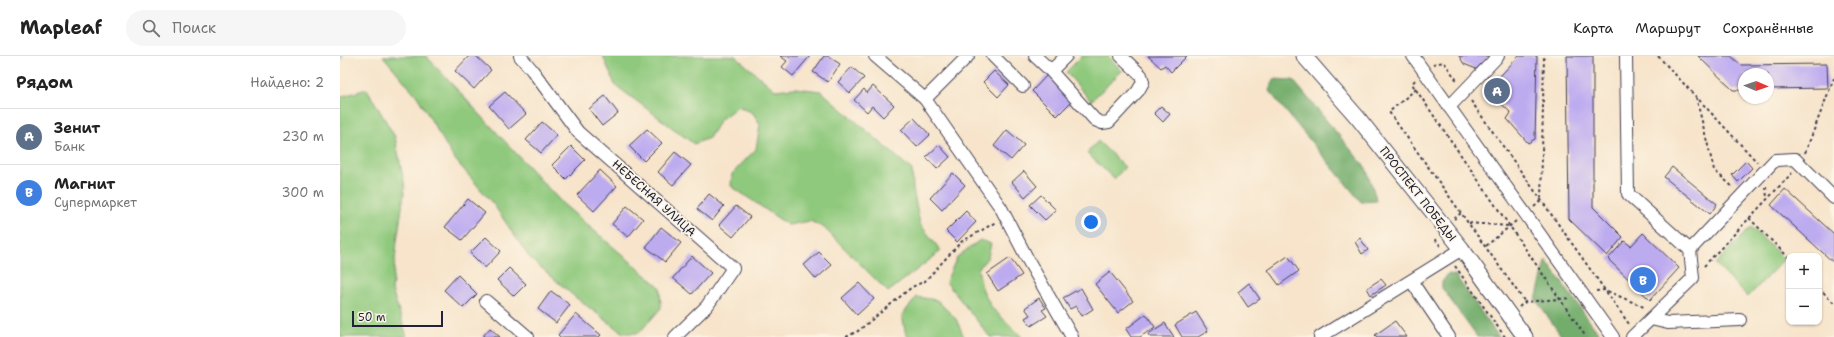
<!DOCTYPE html>
<html lang="ru">
<meta charset="utf-8">
<style>
:root{--surface:#fff;--page:#f6f6f6;--text:#222;--muted:#767676;--line:#e0e0e0;--accent:#2563eb}
body{margin:0;font-family:"Shantell Sans",sans-serif;background:var(--page);color:var(--text)}
.controls{position:absolute;right:12px;bottom:12px;display:grid;overflow:hidden;border-radius:8px;box-shadow:0 1px 3px #0004}
.controls button{width:36px;height:36px;display:grid;place-items:center;padding:0;border:0;border-bottom:1px solid var(--line);background:var(--surface);color:var(--text);font:20px sans-serif}
.compass{position:absolute;left:1398px;top:12px;width:36px;height:36px;border-radius:50%;background:var(--surface);box-shadow:0 1px 3px #0004;rotate:92deg}
.scale{position:absolute;left:12px;bottom:10px;width:91px;box-sizing:border-box;padding-left:4px;border:2px solid #22223b;border-top:0;font-size:11px;line-height:14px;white-space:nowrap;color:#22223b;-webkit-text-stroke:3px #fcf5e5;paint-order:stroke}
.you{position:absolute;left:751px;top:166px;width:14px;height:14px;margin:-10px;border:3px solid #fff;border-radius:50%;background:#1a73e8;box-shadow:0 0 0 6px #1a73e833}
.badge{display:grid;place-items:center;width:26px;height:26px;border-radius:50%;background:var(--accent);color:#fff;font-size:13px;font-weight:700}
.pin{position:absolute;translate:-50% -50%;border:2px solid #fff;box-shadow:0 1px 4px #0006}
.list{margin:0;padding:0;list-style:none}
h2{display:flex;justify-content:space-between;align-items:center;height:52px;margin:0;padding:0 16px;font-size:17px}
h2 small{font-size:13px;font-weight:400;color:var(--muted)}
.list li{display:grid;grid-template-columns:26px 1fr auto;gap:12px;align-items:center;box-sizing:border-box;height:56px;padding:0 16px;border-top:1px solid var(--line)}
.list b{display:block;font-size:15px;white-space:nowrap}
.list p{margin:0;font-size:13px;white-space:nowrap;color:var(--muted)}
.list em{font-size:13px;font-style:normal;color:var(--muted)}
.icon{flex:none;width:22px;height:22px;fill:none;stroke:currentColor;stroke-width:2;stroke-linecap:round;stroke-linejoin:round}
.map{position:relative;flex:none;width:1494px;height:281px;overflow:hidden}
header{display:flex;align-items:center;gap:24px;box-sizing:border-box;height:56px;padding:0 20px;background:var(--surface);border-bottom:1px solid var(--line)}
header strong{font-size:19px}
nav{display:flex;gap:22px;margin-inline-start:auto;font-size:14px}
.search{width:280px;height:36px;background:var(--page);display:flex;align-items:center;gap:10px;box-sizing:border-box;padding:0 14px;border-radius:22px;color:var(--muted);font-size:15px}
main{display:flex}
aside{flex:1;background:var(--surface)}
.map>svg:first-child{display:block}
.green{fill:#8fc97d;stroke:#58765c}
.forest{fill:#73ad6c;stroke:#4a6854}
.lines{fill:none;stroke-linecap:round;stroke-linejoin:round}
.stream{stroke:#61c3df;stroke-width:3.5}
.building{fill:#bdabf0}
.minor-casing{stroke:#423f51;stroke-width:14}
.major-casing{stroke:#423f51;stroke-width:17}
.path{stroke:#423f51;stroke-width:2;stroke-dasharray:3 3;stroke-linecap:butt}
.minor{stroke:#fff;stroke-width:12}
.major{stroke:#fff;stroke-width:15}
.labels{text-anchor:middle;dominant-baseline:central;stroke-width:3.5;stroke-linejoin:round;paint-order:stroke}
.street-label{font-size:12px;fill:#22223b;stroke:#fcf5e5}
</style>
<header>
<strong>Mapleaf</strong>
<div class="search"><svg class="icon" aria-label="search" viewBox="0 0 24 24"><circle cx="10" cy="10" r="6"/><path d="M15 15l6 6"/></svg>Поиск</div>
<nav><a>Карта</a><a>Маршрут</a><a>Сохранённые</a></nav>
</header>
<main>
<aside>
<h2>Рядом<small>Найдено: 2</small></h2>
<ul class="list">
<li><span class="badge" style="background:#5c6f8a">A</span><div><b>Зенит</b><p>Банк</p></div><em>230 m</em></li>
<li><span class="badge" style="background:#3f7fe0">B</span><div><b>Магнит</b><p>Супермаркет</p></div><em>300 m</em></li>
</ul>
</aside>
<div class="map">
<svg width="1494" height="281" viewBox="0 0 1494 281">
<rect width="100%" height="100%" fill="#fcf5e5"/>
<filter id="ink" filterUnits="userSpaceOnUse"><feTurbulence type="fractalNoise" baseFrequency=".025" numOctaves="2"/><feDisplacementMap in="SourceGraphic" scale="8" xChannelSelector="R" yChannelSelector="G"/><feConvolveMatrix kernelMatrix="1 2 1 2 8 2 1 2 1" color-interpolation-filters="sRGB"/></filter>
<filter id="wash" filterUnits="userSpaceOnUse"><feTurbulence type="fractalNoise" baseFrequency=".012" numOctaves="4" result="noise"/><feDisplacementMap in="SourceGraphic" scale="16" xChannelSelector="R" yChannelSelector="G"/><feGaussianBlur stdDeviation="0.9" result="paint"/><feColorMatrix in="noise" values="0 0 0 0 0 0 0 0 0 0 0 0 0 0 0 0 0 1.4 0 .05"/><feComposite in="paint" operator="in"/></filter>
<g filter="url(#wash)">
<rect width="100%" height="100%" fill="#f7e4cb"/>
<!-- green -->
<g class="green">
<path d="M43 0H86L223 148 320 231 321 252 299 277H283L235 241 189 201 154 149 113 101 77 40Z"/>
<path d="M263 0H395L435 34 455 32 481 35 572 114 573 133 580 168 601 195 548 236 483 171 470 165 448 169 391 130 392 118 416 93 420 68 413 57 398 50 380 64 369 82 354 88 275 29Z"/>
<path d="M742 0H768L782 15 751 45 726 16Z"/>
<path d="M27 33 55 81 65 131 57 185 52 234 67 281H0V41Z"/>
<path d="M758 85 785 111 774 123 747 97Z"/>
<path d="M1411 171 1444 203 1408 241 1375 208Z"/>
<path d="M640 184 651 188 648 201 638 213 642 232 651 251 682 281H650L606 226 617 201Z"/>
<path d="M577 241 597 244 616 263 624 281H568L565 275 562 259Z"/>
</g>
<!-- forest -->
<g class="forest">
<path d="M933 23 953 24 1026 112 1037 145 1021 146 929 35Z"/>
<path d="M1206 204 1261 281H1222L1220 278 1196 244Z"/>
<path d="M1108 218 1115 219 1159 281H1137L1102 232V226Z"/>
</g>
<g class="lines">
<!-- stream -->
<path class="stream" d="M0 3 1 0"/>
</g>
<g id="blocks">
<!-- building -->
<g class="building">
<path d="M129 0H136L151 14 134 33 115 15Z"/>
<path d="M440 0H470L453 20 442 11 447 5Z"/>
<path d="M484 0H488L500 8 488 26 473 16Z"/>
<path d="M808 0H847L831 16 825 9 821 12Z"/>
<path d="M1119 0H1149L1136 13 1124 8Z"/>
<path d="M1179 0H1197L1195 83 1188 87 1167 63 1171 57 1147 34Z"/>
<path d="M1227 0H1253V151L1283 181 1267 200 1229 163Z"/>
<path d="M1358 0H1391L1401 9 1487 8 1488 32 1428 33V18H1404V34H1393Z"/>
<path d="M512 11 524 22 510 37 498 26Z"/>
<path d="M654 15 669 29 658 41 643 26Z"/>
<path d="M708 18 734 43 717 60 692 35Z"/>
<path d="M533 30 554 49 543 61 532 50 527 56 514 44 524 33 527 37Z"/>
<path d="M165 36 186 58 169 73 149 50Z"/>
<path d="M265 40 278 57 262 70 249 53Z"/>
<path d="M821 50 830 58 823 66 814 57Z"/>
<path d="M574 62 590 79 577 91 561 74Z"/>
<path d="M202 66 217 79 201 97 186 84Z"/>
<path d="M307 73 322 87 304 105 289 90Z"/>
<path d="M667 74 684 89 671 104 654 90Z"/>
<path d="M599 89 610 101 597 113 586 101Z"/>
<path d="M231 90 245 104 226 123 212 109Z"/>
<path d="M335 96 351 109 333 129 318 116Z"/>
<path d="M1406 105 1412 112 1398 126 1392 119Z"/>
<path d="M1332 111 1377 148 1370 158 1324 121Z"/>
<path d="M260 114 277 130 254 155 237 139Z"/>
<path d="M684 115 697 130 685 141 672 126Z"/>
<path d="M613 117 625 129 602 154 590 142Z"/>
<path d="M1445 133 1494 178V207L1431 149Z"/>
<path d="M369 138 384 150 372 165 357 153Z"/>
<path d="M701 139 716 154 705 164 690 149Z"/>
<path d="M128 143 145 157 122 184 105 171Z"/>
<path d="M287 150 303 163 288 181 272 168Z"/>
<path d="M396 150 410 161 393 181 379 169Z"/>
<path d="M626 155 636 166 617 186 606 175Z"/>
<path d="M321 171 341 187 325 206 306 191Z"/>
<path d="M1303 177 1339 212 1310 244 1268 203 1284 185 1291 190Z"/>
<path d="M146 181 161 195 145 212 130 197Z"/>
<path d="M1020 182 1028 194 1022 198 1015 186Z"/>
<path d="M479 196 492 209 476 223 464 209Z"/>
<path d="M352 200 371 217 352 238 333 222Z"/>
<path d="M948 200 959 215 939 229 928 214Z"/>
<path d="M670 202 682 219 658 235 647 218Z"/>
<path d="M169 212 186 228 174 240 157 224Z"/>
<path d="M770 216 793 245 778 257 755 228Z"/>
<path d="M118 219 137 238 123 252 104 234Z"/>
<path d="M1041 223 1046 229 1031 239 1027 232Z"/>
<path d="M519 227 534 243 517 259 502 242Z"/>
<path d="M909 227 920 243 908 251 898 236Z"/>
<path d="M741 232 753 253 742 260 736 250 730 253 723 242Z"/>
<path d="M211 235 230 249 216 267 198 253Z"/>
<path d="M699 242 706 252 702 254 707 260 691 270 685 262 690 259 685 252Z"/>
<path d="M856 256 868 275 858 281H842L835 269Z"/>
<path d="M236 258 261 279 259 281H220L218 279Z"/>
<path d="M806 258 815 271 800 281H791L786 273Z"/>
<path d="M1055 265 1067 281H1037L1035 279Z"/>
<path d="M825 267 834 281H810L808 278Z"/>
<path d="M150 272 160 281H142Z"/>
</g>
</g>
</g>
<g filter="url(#ink)">
<use href="#blocks" fill-opacity="0" stroke="#423f51" stroke-width="1"/>
<g class="lines">
<defs>
<g id="minor">
<path d="M180 0 192 14 238 76 393 212 367 250 335 281"/>
<path d="M535 0 585 43 661 152 688 204 732 281"/>
<path d="M653 0 683 30"/>
<path d="M695 0 709 13 755 64 762 67 769 66 798 35 803 26 801 19 781 0"/>
<path d="M1073 0 1273 281"/>
<path d="M1286 0 1288 138 1350 194 1353 222 1292 281"/>
<path d="M709 13 715 11 726 0"/>
<path d="M585 43 628 0"/>
<path d="M1109 51 1158 0"/>
<path d="M1350 194 1435 104 1455 103 1494 142"/>
<path d="M1072 226 1109 281"/>
<path d="M146 245 188 281"/>
<path d="M1311 263 1328 267 1400 264"/>
<path d="M980 281 1122 193"/>
</g>
<path id="major" d="M964 0 1018 62 1122 193 1185 281"/>
</defs>
<!-- minor casing -->
<use href="#minor" class="minor-casing"/>
<!-- major casing -->
<use href="#major" class="major-casing"/>
<!-- path -->
<g class="path">
<path d="M1318 0 1417 106"/>
<path d="M1093 8 1104 6 1118 26"/>
<path d="M1075 24 1072 28 1246 281"/>
<path d="M1076 33 1049 56 1121 157"/>
<path d="M1356 41 1374 114 1394 132"/>
<path d="M1131 45 1289 268"/>
<path d="M1465 97 1494 22"/>
<path d="M1426 131 1427 142"/>
<path d="M1194 151 1201 145 1204 0"/>
<path d="M1409 162 1449 202"/>
<path d="M1114 163 1121 157 1185 246"/>
<path d="M1129 167 1169 170"/>
<path d="M1095 183 1102 192"/>
<path d="M1146 190 1176 165"/>
<path d="M1115 210 1165 281"/>
<path d="M1364 210 1452 117"/>
<path d="M1479 232 1494 247"/>
<path d="M1256 235 1265 234 1306 252"/>
<path d="M1179 251 1185 246 1231 242"/>
<path d="M506 281 518 275 572 231 585 225 621 186 656 166"/>
</g>
<!-- minor -->
<use href="#minor" class="minor"/>
<!-- major -->
<use href="#major" class="major"/>
</g>
</g>
<g class="labels">
<!-- street labels -->
<g class="street-label">
<text transform="translate(1078 138) rotate(52)">ПРОСПЕКТ ПОБЕДЫ</text>
<text transform="translate(314 142) rotate(42)">НЕБЕСНАЯ УЛИЦА</text>
</g>
</g>
</svg>
<div class="controls">
<button>+</button>
<button>−</button>
</div>
<svg class="compass" viewBox="-18 -18 36 36"><path d="M0-13l5 13h-10z" fill="#e53935"/><path d="M0 13l5-13h-10z" fill="#767676"/></svg>
<div class="scale">50 m</div>
<div class="you"></div>
<div class="pin badge" style="left:1157px;top:35px;background:#5c6f8a">A</div>
<div class="pin badge" style="left:1303px;top:224px;background:#3f7fe0">B</div>
</div>
</main>
